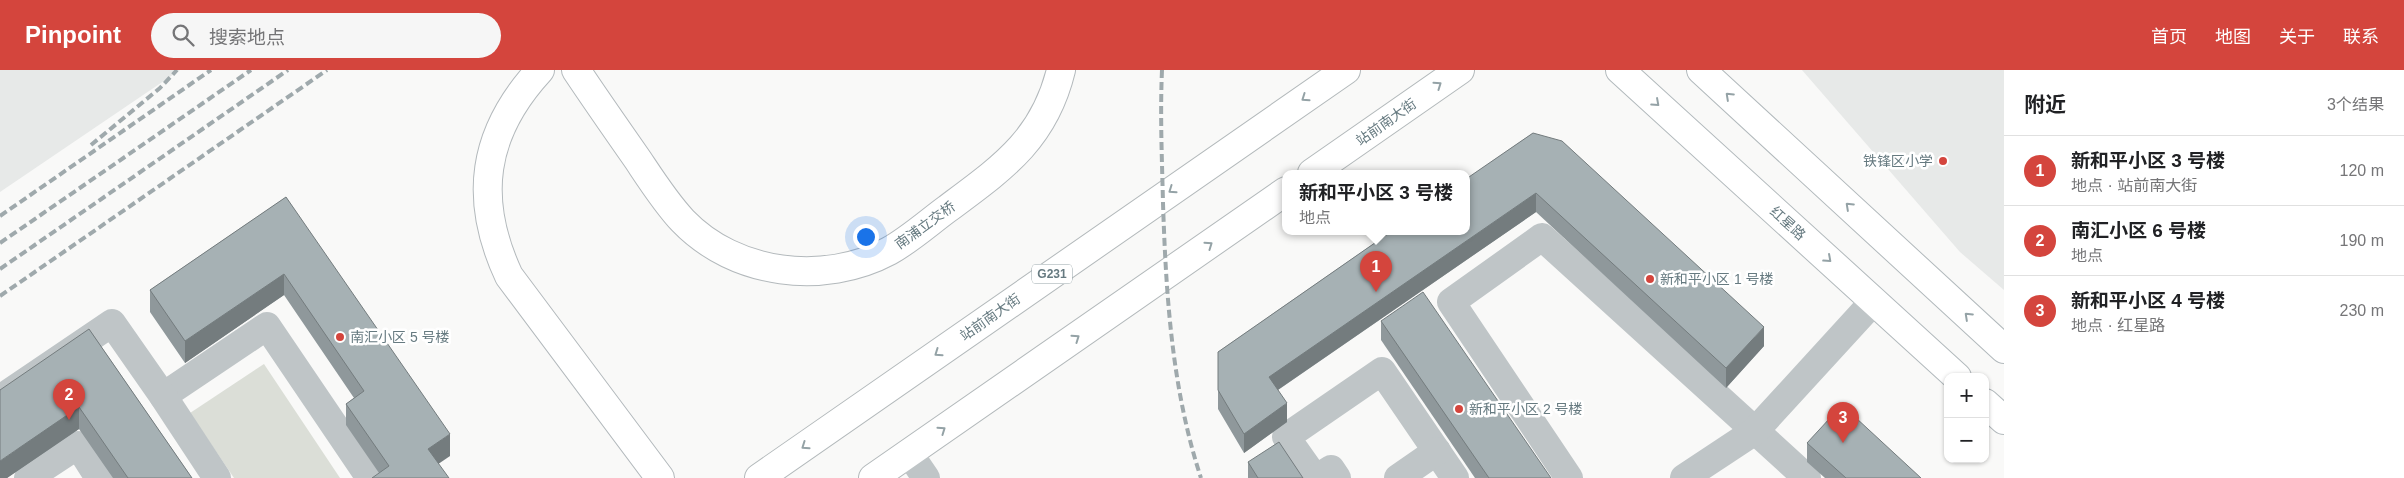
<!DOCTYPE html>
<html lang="zh">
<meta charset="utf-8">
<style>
:root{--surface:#fff;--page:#f6f6f6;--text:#202124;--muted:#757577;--line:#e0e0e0;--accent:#d4453d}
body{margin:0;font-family:Helvetica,"Noto Sans SC",sans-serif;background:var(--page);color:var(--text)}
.controls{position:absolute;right:15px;bottom:15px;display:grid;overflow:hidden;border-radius:10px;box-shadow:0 1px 4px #0004}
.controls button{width:45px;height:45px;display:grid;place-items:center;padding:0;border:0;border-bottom:1px solid var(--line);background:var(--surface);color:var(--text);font:25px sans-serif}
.you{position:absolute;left:865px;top:166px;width:18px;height:18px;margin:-12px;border:4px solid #fff;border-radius:50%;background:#1a73e8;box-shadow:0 0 0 8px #1a73e833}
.badge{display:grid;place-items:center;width:32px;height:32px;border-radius:50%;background:var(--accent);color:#fff;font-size:16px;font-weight:700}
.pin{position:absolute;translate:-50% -41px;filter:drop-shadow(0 1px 2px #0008)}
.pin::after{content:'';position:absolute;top:26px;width:18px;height:15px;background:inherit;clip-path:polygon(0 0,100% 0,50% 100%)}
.popup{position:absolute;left:1282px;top:100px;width:188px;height:65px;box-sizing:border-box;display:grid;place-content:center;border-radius:10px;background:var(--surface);filter:drop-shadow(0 1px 4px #0005);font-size:16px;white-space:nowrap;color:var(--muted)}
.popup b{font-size:19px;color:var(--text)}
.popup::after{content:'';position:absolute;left:50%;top:100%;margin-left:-10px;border:10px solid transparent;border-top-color:var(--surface)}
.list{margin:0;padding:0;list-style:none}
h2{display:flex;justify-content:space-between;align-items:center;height:65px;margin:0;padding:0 20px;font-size:21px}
h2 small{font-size:16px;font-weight:400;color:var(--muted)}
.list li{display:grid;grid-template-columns:32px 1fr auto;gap:15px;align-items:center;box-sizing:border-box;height:70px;padding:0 20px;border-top:1px solid var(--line)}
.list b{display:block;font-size:19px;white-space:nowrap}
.list p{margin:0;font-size:16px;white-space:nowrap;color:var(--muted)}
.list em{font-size:16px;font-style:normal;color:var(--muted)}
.icon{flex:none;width:28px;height:28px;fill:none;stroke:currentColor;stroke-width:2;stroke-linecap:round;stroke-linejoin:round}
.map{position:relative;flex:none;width:2004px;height:408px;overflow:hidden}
header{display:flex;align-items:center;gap:30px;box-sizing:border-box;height:70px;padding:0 25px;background:var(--accent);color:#fff}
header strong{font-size:24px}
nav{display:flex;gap:28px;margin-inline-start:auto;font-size:18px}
.search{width:350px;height:45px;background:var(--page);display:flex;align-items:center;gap:12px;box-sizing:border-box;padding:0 18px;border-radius:28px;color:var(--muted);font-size:19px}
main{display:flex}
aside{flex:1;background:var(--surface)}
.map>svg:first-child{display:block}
.built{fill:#e7e9e8}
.green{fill:#dbded7}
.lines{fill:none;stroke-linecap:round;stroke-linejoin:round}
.secondary-casing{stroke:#b2b9bc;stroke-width:30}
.primary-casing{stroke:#b3b9bc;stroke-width:30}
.highway-casing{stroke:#b3b9bb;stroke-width:30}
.street{stroke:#bfc5c7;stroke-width:28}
.secondary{stroke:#fff;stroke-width:28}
.primary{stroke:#fff;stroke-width:28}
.highway{stroke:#fff;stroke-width:28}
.rail{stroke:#9fa9ac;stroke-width:4;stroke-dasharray:8 4;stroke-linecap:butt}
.wall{fill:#8f989b}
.shaded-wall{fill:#747c7e}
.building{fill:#a6b1b4;stroke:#747c7e}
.oneway{stroke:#94a2a6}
.poi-dot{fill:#d4453d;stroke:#fff;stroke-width:2}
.labels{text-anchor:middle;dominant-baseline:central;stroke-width:5;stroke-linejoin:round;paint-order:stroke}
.shield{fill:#fff;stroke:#94a2a6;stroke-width:1}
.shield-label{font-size:12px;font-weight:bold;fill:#667a80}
.street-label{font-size:14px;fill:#667a80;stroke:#fff}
.poi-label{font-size:14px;fill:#667a80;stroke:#fff;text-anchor:start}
</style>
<header>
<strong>Pinpoint</strong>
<div class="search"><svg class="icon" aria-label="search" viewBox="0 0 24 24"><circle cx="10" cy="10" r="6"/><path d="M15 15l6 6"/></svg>搜索地点</div>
<nav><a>首页</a><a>地图</a><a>关于</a><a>联系</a></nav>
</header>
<main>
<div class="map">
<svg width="2004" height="408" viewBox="0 0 2004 408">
<rect width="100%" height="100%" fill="#f9f9f8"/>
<!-- built -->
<g class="built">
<path d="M0 0H180L0 122Z"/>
<path d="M1802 0H2004V220L1960 182Z"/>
</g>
<!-- green -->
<path class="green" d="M264 294 340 408H234L190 343Z"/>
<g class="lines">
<defs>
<g id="secondary">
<path d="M1620 0 1957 307"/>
<path d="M1701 0 2004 279"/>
<path d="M1985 333 2004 350"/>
</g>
<g id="primary">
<path d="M540 0C482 63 473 129 509 206L660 408"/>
<path d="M576 0C596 30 617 60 638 90 652 111 666 133 683 151 735 205 824 216 889 181 909 170 928 153 947 139 1002 98 1044 70 1061 0"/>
</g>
<g id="highway">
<path d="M1312 103 1460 0"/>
<path d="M759 408 1346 0"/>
<path d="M873 408 1286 121"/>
</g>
</defs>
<!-- secondary casing -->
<use href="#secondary" class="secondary-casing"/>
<!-- primary casing -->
<use href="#primary" class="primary-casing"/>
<!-- highway casing -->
<use href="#highway" class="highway-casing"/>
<!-- street -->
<g class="street">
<path d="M163 326 267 256 370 408"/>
<path d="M0 329 112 253 163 326 217 408"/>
<path d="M909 383 926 408"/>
<path d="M28 408 78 375 99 408"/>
<path d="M1315 408 1286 367 1382 301 1455 408"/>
<path d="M1317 408 1331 399 1337 408"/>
<path d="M1398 408 1437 381"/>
<path d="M1569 408 1451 232 1542 167 1807 408"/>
<path d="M1684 408 1755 361 1874 231"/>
</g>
<!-- secondary -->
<use href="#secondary" class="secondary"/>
<!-- primary -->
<use href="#primary" class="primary"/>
<!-- highway -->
<use href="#highway" class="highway"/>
<!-- rail -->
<g class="rail">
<path d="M1162 0C1160 45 1162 89 1163 133 1166 226 1172 320 1201 408"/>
<path d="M91 75 160 18 177 0"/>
<path d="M0 146 211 0"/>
<path d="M0 173 251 0"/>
<path d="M0 199 288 0"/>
<path d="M0 226 327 0"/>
</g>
</g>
<!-- wall -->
<g class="wall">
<path d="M1533 63 1764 276 1726 318 1536 142 1278 320 1287 352 1244 383 1218 339V282Z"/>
<path d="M286 127 450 386 379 403 346 355V334L354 328 284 225 185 293 150 242V220Z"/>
<path d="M1381 251 1551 408H1475L1381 270Z"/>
<path d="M89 259 192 408H113L79 359 7 408H0Z"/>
<path d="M1807 373 1921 408H1825L1807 392Z"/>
<path d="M1248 392 1303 408H1248Z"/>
</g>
<!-- shaded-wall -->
<g class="shaded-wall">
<path d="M1536 123V142L1269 326V307Z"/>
<path d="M284 204V225L185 293V271Z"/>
<path d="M1764 257V276L1726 318V298Z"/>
<path d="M1287 333V352L1244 383V364Z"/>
<path d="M79 337V359L7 408H0V391Z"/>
<path d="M450 364V386L428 401V379Z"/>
</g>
<!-- building -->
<g class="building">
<path d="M1533 63 1562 71 1764 257 1726 298 1536 123 1269 307 1287 333 1244 364 1218 320V282L1392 161H1466V109Z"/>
<path d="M286 127 450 364 428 379 449 408H372L389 396 346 334 364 321 284 204 185 271 150 220Z"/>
<path d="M1423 222 1551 408H1489L1381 251Z"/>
<path d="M89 259 192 408H128L79 337 0 391V320Z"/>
<path d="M1842 335 1921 408H1846L1807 373Z"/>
<path d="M1279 372 1303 408H1258L1248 392Z"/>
</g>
<!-- one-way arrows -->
<defs><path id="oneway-chevron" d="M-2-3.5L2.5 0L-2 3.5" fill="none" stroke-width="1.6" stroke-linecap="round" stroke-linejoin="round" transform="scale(1.25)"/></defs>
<g class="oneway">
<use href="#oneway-chevron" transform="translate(1438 15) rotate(-35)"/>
<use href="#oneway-chevron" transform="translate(1729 26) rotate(-137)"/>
<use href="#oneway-chevron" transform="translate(1305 28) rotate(145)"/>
<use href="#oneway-chevron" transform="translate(1656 33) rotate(42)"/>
<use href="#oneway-chevron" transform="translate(1172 120) rotate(145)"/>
<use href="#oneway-chevron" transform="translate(1849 136) rotate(-137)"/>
<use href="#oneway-chevron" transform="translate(1209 175) rotate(-35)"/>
<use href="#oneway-chevron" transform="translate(1828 189) rotate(42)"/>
<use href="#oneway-chevron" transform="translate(1968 246) rotate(-137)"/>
<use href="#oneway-chevron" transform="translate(1076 268) rotate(-35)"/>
<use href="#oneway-chevron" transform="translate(938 283) rotate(145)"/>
<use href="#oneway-chevron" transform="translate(942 360) rotate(-35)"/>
<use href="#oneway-chevron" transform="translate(805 376) rotate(145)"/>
</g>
<!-- markers -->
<g class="poi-dot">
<circle cx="1943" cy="91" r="5"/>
<circle cx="1650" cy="209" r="5"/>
<circle cx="340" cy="267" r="5"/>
<circle cx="1459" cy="339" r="5"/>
</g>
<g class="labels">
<!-- shield labels -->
<rect class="shield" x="1032" y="194.5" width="40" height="19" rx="4"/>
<g class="shield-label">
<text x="1052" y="204">G231</text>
</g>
<!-- street labels -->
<g class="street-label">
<text transform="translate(1386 52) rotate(-35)">站前南大街</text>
<text transform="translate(1788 153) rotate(42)">红星路</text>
<text transform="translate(925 155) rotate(-36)">南浦立交桥</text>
<text transform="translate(990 247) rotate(-35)">站前南大街</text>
</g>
<!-- poi labels -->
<g class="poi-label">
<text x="1933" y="91" text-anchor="end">铁锋区小学</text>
<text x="1660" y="209">新和平小区 1 号楼</text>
<text x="350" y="267">南汇小区 5 号楼</text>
<text x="1469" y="339">新和平小区 2 号楼</text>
</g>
</g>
</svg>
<div class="controls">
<button>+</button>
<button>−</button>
</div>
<div class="you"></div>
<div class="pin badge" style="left:1376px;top:222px">1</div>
<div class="popup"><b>新和平小区 3 号楼</b>地点</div>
<div class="pin badge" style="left:69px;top:350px">2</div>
<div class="pin badge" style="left:1843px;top:373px">3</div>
</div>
<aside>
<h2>附近<small>3个结果</small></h2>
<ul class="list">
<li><span class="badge">1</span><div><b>新和平小区 3 号楼</b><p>地点 · 站前南大街</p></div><em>120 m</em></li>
<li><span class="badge">2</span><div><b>南汇小区 6 号楼</b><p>地点</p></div><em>190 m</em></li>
<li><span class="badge">3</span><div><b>新和平小区 4 号楼</b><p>地点 · 红星路</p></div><em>230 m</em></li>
</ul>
</aside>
</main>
